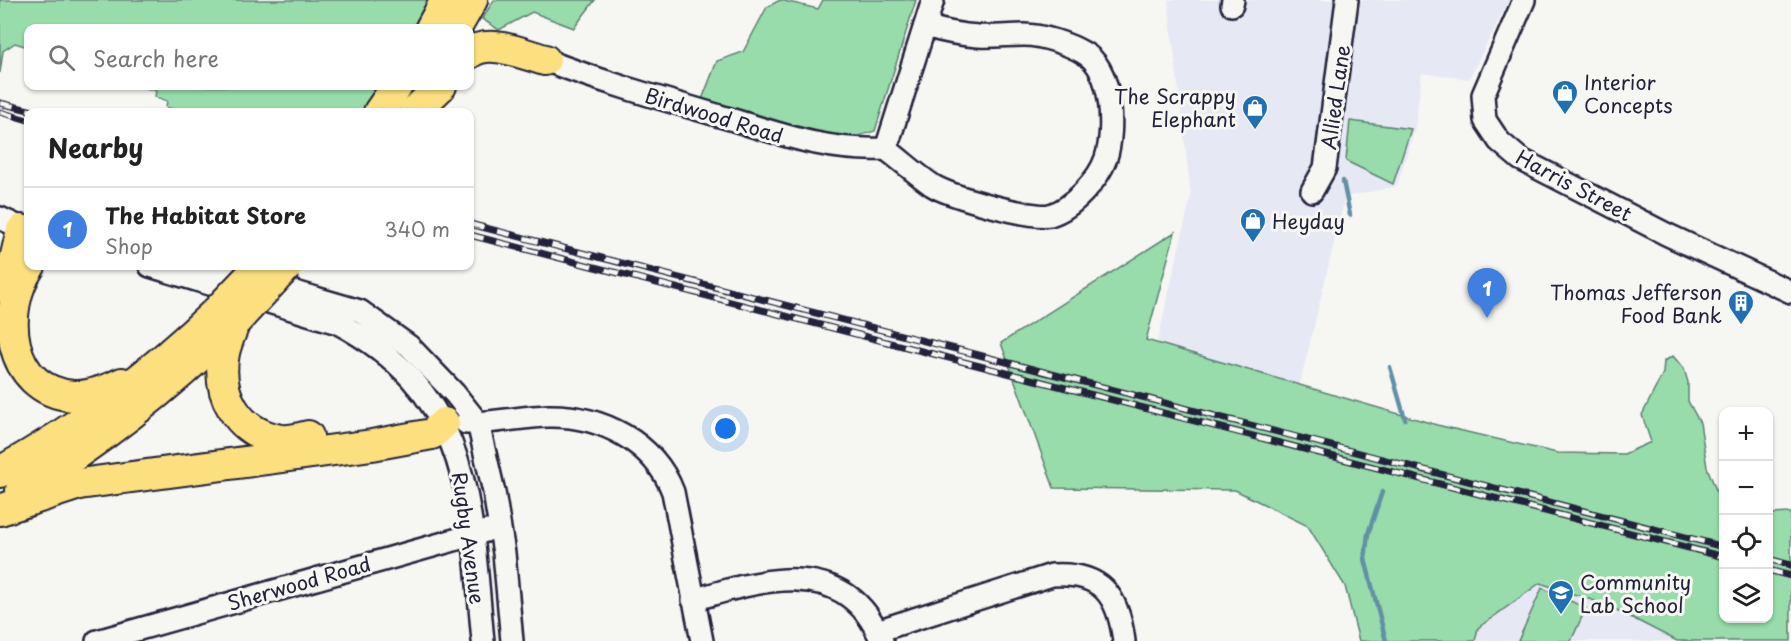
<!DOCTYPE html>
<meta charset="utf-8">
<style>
:root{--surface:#fff;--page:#f2f2f2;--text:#222;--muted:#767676;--line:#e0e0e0;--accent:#ea580c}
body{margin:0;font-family:"Playpen Sans",sans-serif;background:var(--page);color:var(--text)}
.controls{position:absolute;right:18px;bottom:18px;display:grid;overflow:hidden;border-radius:12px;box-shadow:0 2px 4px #0004}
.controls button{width:54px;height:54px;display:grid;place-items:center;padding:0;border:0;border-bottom:2px solid var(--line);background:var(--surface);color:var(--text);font:30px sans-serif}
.you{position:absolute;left:726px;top:429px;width:21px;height:21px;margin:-15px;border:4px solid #fff;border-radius:50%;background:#1a73e8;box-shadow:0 0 0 9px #1a73e833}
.badge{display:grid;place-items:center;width:39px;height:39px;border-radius:50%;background:var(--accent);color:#fff;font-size:20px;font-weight:700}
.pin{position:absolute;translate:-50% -50px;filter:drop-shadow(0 2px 3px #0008)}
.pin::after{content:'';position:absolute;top:32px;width:21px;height:18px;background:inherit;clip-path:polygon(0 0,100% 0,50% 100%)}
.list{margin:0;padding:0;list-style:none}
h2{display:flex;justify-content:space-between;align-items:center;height:78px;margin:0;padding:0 24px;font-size:26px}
h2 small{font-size:20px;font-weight:400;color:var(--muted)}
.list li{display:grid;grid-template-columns:39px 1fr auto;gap:18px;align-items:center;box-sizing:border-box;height:84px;padding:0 24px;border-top:2px solid var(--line)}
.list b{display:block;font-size:22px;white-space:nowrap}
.list p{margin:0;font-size:20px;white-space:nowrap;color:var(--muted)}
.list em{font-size:20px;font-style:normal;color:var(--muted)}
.icon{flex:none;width:33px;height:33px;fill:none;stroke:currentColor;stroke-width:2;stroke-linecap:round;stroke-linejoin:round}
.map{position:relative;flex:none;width:1791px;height:641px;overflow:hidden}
.search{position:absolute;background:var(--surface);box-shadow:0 2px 4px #0004;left:24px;top:24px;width:450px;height:66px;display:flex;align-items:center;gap:15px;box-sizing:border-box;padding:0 21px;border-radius:12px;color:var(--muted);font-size:22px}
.panel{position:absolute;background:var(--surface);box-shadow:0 2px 4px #0004;left:24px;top:108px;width:450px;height:162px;border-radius:12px}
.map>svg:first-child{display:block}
.built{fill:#e6e8f4}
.green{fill:#97dcaa;stroke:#5c7f72;stroke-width:1.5}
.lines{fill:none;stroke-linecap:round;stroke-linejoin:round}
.stream{stroke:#6290a5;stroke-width:4.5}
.minor-casing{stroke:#22223b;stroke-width:26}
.highway-casing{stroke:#22223b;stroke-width:34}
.minor{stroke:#f6f6f2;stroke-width:21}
.highway{stroke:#fce080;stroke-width:30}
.rail-casing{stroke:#22223b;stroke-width:7}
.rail{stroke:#f6f6f2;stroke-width:4.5;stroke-dasharray:14;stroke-linecap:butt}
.highway-bridge-casing{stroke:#22223b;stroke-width:34;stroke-linecap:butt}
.highway-bridge{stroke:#fce080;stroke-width:30}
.labels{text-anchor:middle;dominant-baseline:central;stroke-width:6;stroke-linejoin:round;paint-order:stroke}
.poi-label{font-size:20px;fill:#22223b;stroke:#f6f6f2;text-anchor:start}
.street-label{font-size:20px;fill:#22223b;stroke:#f6f6f2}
</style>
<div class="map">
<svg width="1791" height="641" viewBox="0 0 1791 641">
<rect width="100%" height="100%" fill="#f6f6f2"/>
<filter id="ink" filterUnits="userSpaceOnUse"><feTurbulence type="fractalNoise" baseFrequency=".0167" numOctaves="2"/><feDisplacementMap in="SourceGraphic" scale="12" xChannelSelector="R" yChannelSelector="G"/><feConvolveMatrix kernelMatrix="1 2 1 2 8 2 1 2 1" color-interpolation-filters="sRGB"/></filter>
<g filter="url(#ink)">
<!-- built -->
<g class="built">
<path d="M1168 0H1509L1469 79 1422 73 1415 127 1397 186 1345 197 1298 392 1154 357 1191 196Z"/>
<path d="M1540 583 1607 605 1677 641H1475L1477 628Z"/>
</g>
<!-- green -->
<g class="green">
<path d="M0 0H428L412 28H28V47L15 43 3 51 0 73Z"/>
<path d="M494 0H595L574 28 532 12 499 30 482 19Z"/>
<path d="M780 0 818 9 823 0H916L875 131 852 138 808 132 701 102 717 61 743 52 767 7Z"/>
<path d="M139 86H380L365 112H181L166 107 167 101 155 97 156 91Z"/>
<path d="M1350 121 1411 129 1393 184 1346 161Z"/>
<path d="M1175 232 1146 340 1437 425 1557 453 1624 454 1651 442 1642 415 1663 373 1664 361 1673 356 1684 369 1688 382V401L1700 423 1707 467 1723 508 1724 618H1768L1769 514 1791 513V641H1677L1607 605 1540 583 1478 628 1475 641H1359L1345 586 1308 526 1235 490 1054 488 1001 343Z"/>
<path d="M1542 588 1586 608 1571 641H1518Z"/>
</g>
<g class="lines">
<!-- stream -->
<g class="stream">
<path d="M1343 181 1350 215"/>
<path d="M1390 367 1405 419"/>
<path d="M1382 492 1368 534 1365 559 1386 641"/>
</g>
<defs>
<g id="minor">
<path d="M1524 0 1483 95 1485 120 1499 141 1520 159 1666 234 1791 292"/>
<path d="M1232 5 1233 0"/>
<path d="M545 60C602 82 662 99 720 116 778 133 825 152 886 149"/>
<path d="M886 149C902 161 916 174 932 185 949 196 1032 219 1050 215 1072 209 1099 179 1106 158 1115 130 1113 69 1084 53 1069 44 1042 35 1024 35 1009 35 993 37 978 36 960 35 942 31 925 26"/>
<path d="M886 149 933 0"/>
<path d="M1312 191 1325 168 1347 0"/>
<path d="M0 218 28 231"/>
<path d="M150 266 338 323C474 396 470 504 483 641"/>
<path d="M206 266 360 311 409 346 455 394 478 423 494 492 504 553 512 641"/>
<path d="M466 423C494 423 521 417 548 416 601 415 654 442 673 492L702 641"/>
<path d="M693 600C757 581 839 555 877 631"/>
<path d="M97 641 486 531"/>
<path d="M882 641 877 631 1052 575C1101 572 1118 594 1124 641"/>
</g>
<g id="highway">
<path d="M431 28 446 0"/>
<path d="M456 28 472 0"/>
<path d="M470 53C489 38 523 54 545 60"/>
<path d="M379 112 397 86"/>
<path d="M414 112 441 86"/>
<path d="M30 266C0 309 6 390 73 396 89 397 107 390 122 383"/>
<path d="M8 289 22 230"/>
<path d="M235 322C231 332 226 343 224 353 216 394 237 433 281 440 289 441 300 438 308 436"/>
<path d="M0 472C82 426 150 375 218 310"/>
<path d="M21 490C98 443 167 389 231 327"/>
<path d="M0 510 79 484 372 445 432 434 444 423"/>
</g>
</defs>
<!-- minor casing -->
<use href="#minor" class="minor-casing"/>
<!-- highway casing -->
<use href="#highway" class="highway-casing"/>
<!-- minor -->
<use href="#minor" class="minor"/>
<!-- highway -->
<use href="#highway" class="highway"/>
<defs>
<g id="rail">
<path d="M0 103 37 112"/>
<path d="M0 112 28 120"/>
<path d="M470 224 1724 547"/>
<path d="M470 235 1724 557"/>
<path d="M1768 559 1791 565"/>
<path d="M1768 570 1791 576"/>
</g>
</defs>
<!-- rail casing -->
<use href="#rail" class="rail-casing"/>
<!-- rail -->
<use href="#rail" class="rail"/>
<defs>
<g id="highway-bridge">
<path d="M218 310 256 270"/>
<path d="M235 322 287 266"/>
</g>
</defs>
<!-- highway-bridge casing -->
<use href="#highway-bridge" class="highway-bridge-casing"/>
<!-- highway-bridge -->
<use href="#highway-bridge" class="highway-bridge"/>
</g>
</g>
<!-- icons -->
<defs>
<symbol id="shop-pin" viewBox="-11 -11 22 30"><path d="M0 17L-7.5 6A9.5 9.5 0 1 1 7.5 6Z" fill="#1f6fb2" stroke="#f6f6f2"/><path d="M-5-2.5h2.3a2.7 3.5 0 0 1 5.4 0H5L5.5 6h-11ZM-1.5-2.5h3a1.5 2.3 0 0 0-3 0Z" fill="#fff"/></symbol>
<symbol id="building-pin" viewBox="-11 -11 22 30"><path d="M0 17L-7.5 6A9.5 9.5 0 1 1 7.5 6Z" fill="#1f6fb2" stroke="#f6f6f2"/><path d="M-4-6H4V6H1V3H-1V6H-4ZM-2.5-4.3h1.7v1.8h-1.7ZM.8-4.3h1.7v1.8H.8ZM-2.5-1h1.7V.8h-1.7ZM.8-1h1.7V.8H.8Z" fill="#fff"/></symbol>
<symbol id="school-pin" viewBox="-11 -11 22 30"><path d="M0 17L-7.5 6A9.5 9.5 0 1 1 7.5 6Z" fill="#1f6fb2" stroke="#f6f6f2"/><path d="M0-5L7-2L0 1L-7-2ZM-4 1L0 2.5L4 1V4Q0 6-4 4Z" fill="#fff"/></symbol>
</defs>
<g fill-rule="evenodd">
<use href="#shop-pin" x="1550" y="78" width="30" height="40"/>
<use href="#shop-pin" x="1240" y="93" width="30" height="40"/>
<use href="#shop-pin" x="1238" y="206" width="30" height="40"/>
<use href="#building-pin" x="1726" y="288" width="30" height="40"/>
<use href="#school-pin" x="1546" y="578" width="30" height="40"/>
</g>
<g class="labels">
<!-- poi labels -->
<g class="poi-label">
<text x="1584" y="82">Interior<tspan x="1584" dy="23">Concepts</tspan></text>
<text x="1236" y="96" text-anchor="end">The Scrappy<tspan x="1236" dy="23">Elephant</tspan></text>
<text x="1272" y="221">Heyday</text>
<text x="1722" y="292" text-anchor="end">Thomas Jefferson<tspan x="1722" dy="23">Food Bank</tspan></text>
<text x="1580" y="582">Community<tspan x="1580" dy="23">Lab School</tspan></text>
</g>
<!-- street labels -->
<g class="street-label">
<text transform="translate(1335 97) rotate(-82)">Allied Lane</text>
<text transform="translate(714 115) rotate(17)">Birdwood Road</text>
<text transform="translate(1574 185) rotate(28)">Harris Street</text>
<text transform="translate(469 538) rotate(82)">Rugby Avenue</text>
<text transform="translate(299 583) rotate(-16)">Sherwood Road</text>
</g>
</g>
</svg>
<div class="controls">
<button>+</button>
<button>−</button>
<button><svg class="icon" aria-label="locate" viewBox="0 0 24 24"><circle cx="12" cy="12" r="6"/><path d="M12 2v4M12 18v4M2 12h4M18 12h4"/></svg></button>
<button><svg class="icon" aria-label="layers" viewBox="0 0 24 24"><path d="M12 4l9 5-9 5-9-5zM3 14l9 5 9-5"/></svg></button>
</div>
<div class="you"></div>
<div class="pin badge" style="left:1487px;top:318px;background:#3f7fe0">1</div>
<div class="search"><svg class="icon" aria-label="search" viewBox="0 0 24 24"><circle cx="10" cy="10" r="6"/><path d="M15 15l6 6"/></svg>Search here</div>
<section class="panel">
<h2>Nearby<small></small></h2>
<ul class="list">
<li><span class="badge" style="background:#3f7fe0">1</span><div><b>The Habitat Store</b><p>Shop</p></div><em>340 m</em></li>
</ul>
</section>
</div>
